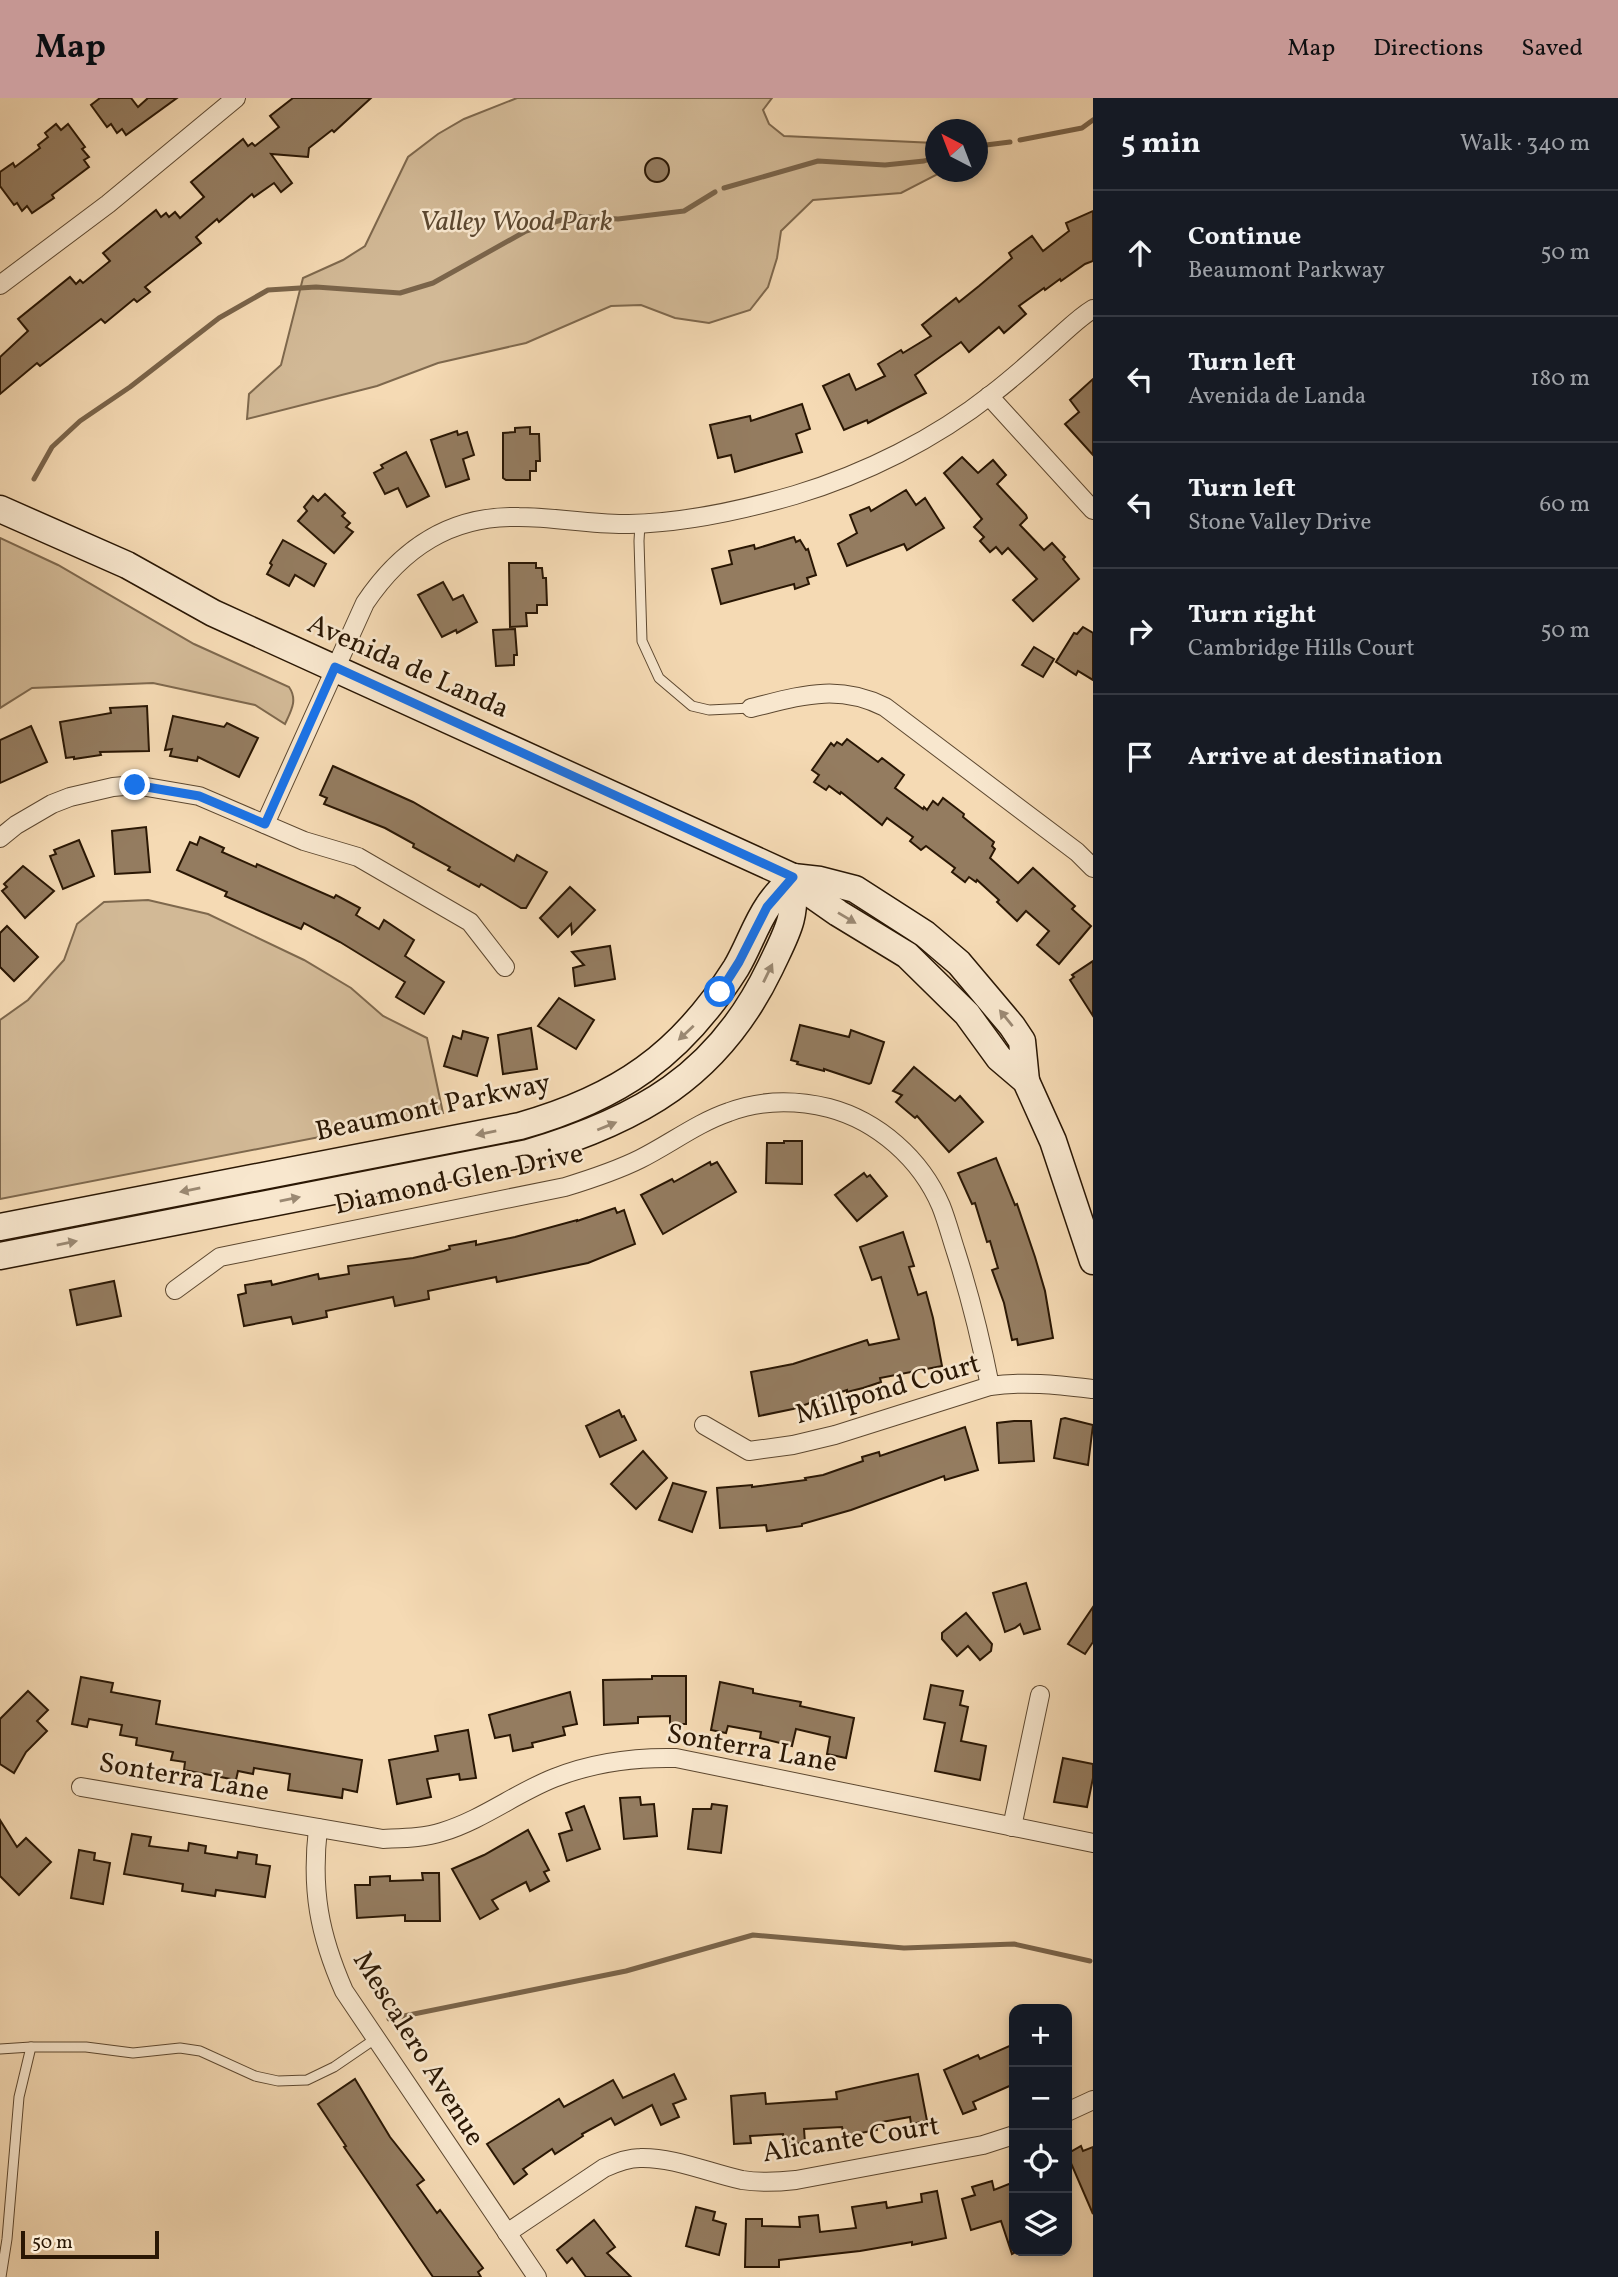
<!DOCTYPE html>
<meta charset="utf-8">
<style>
:root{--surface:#171b24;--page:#242831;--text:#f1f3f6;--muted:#9ea1a6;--line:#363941;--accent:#c59692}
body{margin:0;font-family:Vollkorn,serif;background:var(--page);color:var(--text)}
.controls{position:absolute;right:21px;bottom:21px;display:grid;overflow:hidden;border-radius:14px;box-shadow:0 4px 10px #0003}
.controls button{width:63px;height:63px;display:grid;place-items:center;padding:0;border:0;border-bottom:2px solid var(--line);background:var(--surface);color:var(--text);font:35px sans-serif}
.compass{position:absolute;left:925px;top:21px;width:63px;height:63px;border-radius:50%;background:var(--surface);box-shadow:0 4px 10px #0003;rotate:318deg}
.scale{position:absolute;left:21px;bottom:18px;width:138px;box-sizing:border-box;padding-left:7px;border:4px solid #2a1704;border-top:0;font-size:19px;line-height:24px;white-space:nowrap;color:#2a1704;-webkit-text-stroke:5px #f8e7ce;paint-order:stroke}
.stop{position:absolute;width:21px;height:21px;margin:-16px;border:5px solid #1a73e8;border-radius:50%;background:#fff}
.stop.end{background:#1a73e8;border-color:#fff;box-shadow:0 2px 7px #0008}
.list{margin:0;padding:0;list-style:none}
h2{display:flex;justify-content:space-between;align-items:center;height:91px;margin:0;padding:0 28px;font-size:30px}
h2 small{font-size:23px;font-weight:400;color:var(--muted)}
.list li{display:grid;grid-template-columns:46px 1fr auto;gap:21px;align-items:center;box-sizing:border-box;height:126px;padding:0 28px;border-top:2px solid var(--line)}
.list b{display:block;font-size:26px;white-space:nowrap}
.list p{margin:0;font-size:23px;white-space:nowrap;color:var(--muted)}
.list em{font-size:23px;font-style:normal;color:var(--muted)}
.icon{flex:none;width:38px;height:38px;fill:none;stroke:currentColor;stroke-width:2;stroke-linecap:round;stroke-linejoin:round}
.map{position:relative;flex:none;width:1093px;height:2179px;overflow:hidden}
header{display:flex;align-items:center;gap:42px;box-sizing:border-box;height:98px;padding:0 35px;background:var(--accent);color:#111}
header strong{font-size:33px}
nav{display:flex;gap:38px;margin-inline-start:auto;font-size:24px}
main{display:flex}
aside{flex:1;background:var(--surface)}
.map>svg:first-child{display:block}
.green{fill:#d2b996;stroke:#7e684d;stroke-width:2}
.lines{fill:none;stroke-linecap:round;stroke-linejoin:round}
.stream{stroke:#7a644a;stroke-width:5}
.building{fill:#947c60;stroke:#2a1704;stroke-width:2}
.lane-casing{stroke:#5d4830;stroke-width:11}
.street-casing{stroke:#5d4830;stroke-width:20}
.secondary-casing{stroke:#2a1704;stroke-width:29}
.lane{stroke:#f8e7ce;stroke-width:9}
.street{stroke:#f8e7ce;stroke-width:18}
.secondary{stroke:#f8e7ce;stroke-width:26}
.oneway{fill:#9b8973}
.route{stroke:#1a73e8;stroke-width:9}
.labels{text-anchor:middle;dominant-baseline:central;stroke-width:5;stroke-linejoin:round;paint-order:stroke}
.park-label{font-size:28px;font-style:italic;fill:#5c4830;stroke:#f8e7ce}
.street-label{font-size:28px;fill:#2a1704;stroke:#f8e7ce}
</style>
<header>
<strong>Map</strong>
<nav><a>Map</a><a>Directions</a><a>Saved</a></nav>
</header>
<main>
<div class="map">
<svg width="1093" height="2179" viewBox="0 0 1093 2179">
<rect width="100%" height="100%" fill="#f5dab4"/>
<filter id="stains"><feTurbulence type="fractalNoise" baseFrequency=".00286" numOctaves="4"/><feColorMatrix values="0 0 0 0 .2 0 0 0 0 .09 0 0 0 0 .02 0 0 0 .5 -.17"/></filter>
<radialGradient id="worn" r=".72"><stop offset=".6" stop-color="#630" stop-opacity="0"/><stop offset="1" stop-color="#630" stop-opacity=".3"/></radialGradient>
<!-- green -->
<g class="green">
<path d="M517 0H772L763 12 769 26 784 38 935 45 936 74H938V76L901 95 813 102 781 133 777 160 768 189 750 212 709 225 675 220 641 207 611 208 526 245 438 265 377 288 247 321 249 296 281 267 303 180 343 162 365 148 408 59 438 36 464 21Z"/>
<path d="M0 440 58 467 194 546 289 589C298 602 291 613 285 626L255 607 153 585 32 590 0 610Z"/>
<path d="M148 802 208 816 304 862 351 890 383 918 427 940 443 1015 0 1101V922L28 902 64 862 77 826 104 804Z"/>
</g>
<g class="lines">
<!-- stream -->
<g class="stream">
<path d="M1020 42 1082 30 1093 22"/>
<path d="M978 48 1010 44"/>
<path d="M724 90 818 63 885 67 924 63 936 59"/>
<path d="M34 381 52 349 80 323 130 289 219 220 268 192 316 189 400 195 433 185 526 133 574 118 618 121 684 113 715 94"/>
<path d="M389 1921 626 1873 753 1837 904 1850 1014 1846 1090 1863"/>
</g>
</g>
<!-- building -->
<g class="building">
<path d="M100 0H131L138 9 148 0H177L126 37 122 31 117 35 111 26 107 29 91 7Z"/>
<path d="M293 0H371L334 34 332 32 309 50 308 59 271 56 292 85 281 94 274 85 254 99 252 96 219 124 217 121 196 139 201 145 145 189 150 194 137 204 134 201 105 225 101 221 40 268 37 265 0 296V259L28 233 18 221 70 179 76 186 80 182 83 185 110 163 103 155 156 112 161 119 166 115 169 119 175 114 180 120 204 99 191 84 243 41 248 48 252 45 255 48 279 29 270 18Z"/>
<path d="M56 26 61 32 68 26 85 49 82 51 89 59 84 62 89 69 52 97 54 100 32 115 27 108 22 113 17 105 14 107 0 88V74L13 65 15 69 40 50 38 47 48 39 45 35Z"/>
<circle cx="657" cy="72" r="12"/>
<path d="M1093 113V163L1085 166 1061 183 1060 181 1045 192 1044 190 1019 208 1026 216 1004 235 999 229 969 254 961 244 915 277 926 295 868 325 867 322 844 332 823 288 849 276 856 292 885 278 878 266 901 252 903 255 931 238 922 227 956 200 959 204 979 188 1012 160 1009 155 1032 138 1043 153 1069 133 1066 125Z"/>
<path d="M1093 281V357L1065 326 1079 314 1070 302Z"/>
<path d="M802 306 810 331 796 336 802 354 735 374 731 357 718 360 710 327 750 318 751 323Z"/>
<path d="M530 329V336H539L540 363H536V373H530V382H506L503 380V335L515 334V330Z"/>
<path d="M457 333 458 337 467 334 474 357 463 361 469 381 446 389 431 342Z"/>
<path d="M406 354 429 398 407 409 398 390 385 396 374 375 383 370 381 367Z"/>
<path d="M962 359 978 375 993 362 1006 377 997 386 1026 417 1027 420 1020 427 1044 452 1052 445 1065 459 1063 461 1079 481 1033 523 1013 502 1037 481 1008 450 1002 456 996 449 990 454 980 443 984 439 974 429 982 421 944 375Z"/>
<path d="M906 392 916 407 925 400 944 430 907 452 904 446 847 468 838 446 857 435 850 417 869 409 871 413Z"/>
<path d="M325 396 345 415 342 418 350 425 346 429 353 434 334 455 298 423 307 413 304 409 313 398 318 403Z"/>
<path d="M794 439 796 444 800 442 806 452 808 451 816 477 807 480 809 486 795 491 794 486 721 506 712 471 732 466 729 453 754 447 755 451Z"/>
<path d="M283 442 326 466 314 488 295 477 289 488 267 476 272 467 270 465Z"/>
<path d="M509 465H536V470H542L543 480H546L547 507H537V515H526L527 528 510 529Z"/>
<path d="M443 484 453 502 463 497 477 524 457 535 456 532 442 539 418 497Z"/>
<path d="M1083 529 1093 535V582L1078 573 1076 577 1056 564 1074 535 1077 536Z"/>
<path d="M515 531 517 557H514V567L496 568 493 532Z"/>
<path d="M1034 549 1054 561 1043 579 1022 567Z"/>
<path d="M147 608 149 653 100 654 101 657 74 661V659L66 660 60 624 111 615 110 610Z"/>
<path d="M173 618 224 629 227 625 258 640 239 679 198 659 197 663 170 658 172 651 165 652Z"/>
<path d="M31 628 47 664 0 685V642Z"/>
<path d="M847 641 878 664 882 660 904 677 895 690 923 711 924 709 927 712 933 703 938 707 943 700 964 716 963 719 994 744 992 748 995 751 990 760 1018 785 1033 770 1075 808 1072 811 1091 828 1059 866 1037 847 1049 833 1026 813 1017 823 997 804 999 802 977 782 976 784 969 779 965 784 952 774 955 770 926 748 921 752 910 743 913 739 887 720 882 727 841 694 840 696 829 688 826 692 814 684 819 677 812 672 831 645 834 648 837 644 842 647Z"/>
<path d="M333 668 413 704 514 763 517 757 547 774 526 810H521L481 786 479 789 448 772 450 769 413 749 414 746 385 730 324 706 327 700 320 697Z"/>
<path d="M146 729 150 774 115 776 112 733Z"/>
<path d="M200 739 224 750 222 754 256 769 257 766 334 800 336 797 360 810 356 817 379 831 384 822 414 842 405 858 444 884 424 916 396 899 405 884 340 844 304 825 301 831 225 798 227 794 177 772 190 744 197 747Z"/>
<path d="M79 742 94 778 63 791 50 758 56 756 54 752Z"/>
<path d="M23 768 54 793 25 820 2 793 7 789 4 786Z"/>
<path d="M570 789 595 812 572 836 571 826 558 839 540 820Z"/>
<path d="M7 828 38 859 14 883 0 869V835Z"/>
<path d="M610 848 615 881 575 888 573 870 584 867 572 854Z"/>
<path d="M1093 863V918L1070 882 1074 879 1072 877Z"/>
<path d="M559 900 594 922 576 951 538 928Z"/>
<path d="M800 927 849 939 851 932 884 944 871 985 869 986 824 971V973L797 966 798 964 791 962Z"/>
<path d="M531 930 537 971 503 976 498 937Z"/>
<path d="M463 933 488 940 477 978 444 968 453 938 461 941Z"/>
<path d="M914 969 955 1003 960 998 983 1024 949 1054 917 1018 915 1020 896 1004 902 997 893 993Z"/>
<path d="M784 1043H802V1086L766 1085 767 1045H784Z"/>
<path d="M996 1060 1015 1107 1017 1106 1035 1159 1045 1193 1053 1240 1018 1247 1017 1241 1012 1242 1004 1205 992 1172 998 1170 990 1143 987 1144 975 1105 972 1106 958 1075Z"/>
<path d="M710 1064 711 1067 717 1064 736 1094 663 1136 641 1097 672 1081 674 1084Z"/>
<path d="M864 1075 867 1079 870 1077 887 1098 857 1123 835 1097Z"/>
<path d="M615 1110 617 1115 624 1112 635 1146 588 1165 497 1184 496 1179 428 1193 429 1201 395 1208 393 1199 326 1213 327 1219 293 1226 291 1219 244 1228 238 1197 246 1195 245 1187 271 1183 272 1187 318 1176 319 1181 349 1176 348 1168 413 1160 444 1153 450 1151 449 1148 476 1143V1147L515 1139 577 1122V1123Z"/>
<path d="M903 1134 914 1168 909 1169 918 1197 926 1194 933 1220 942 1268 880 1280 881 1284 863 1290 847 1294V1292L793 1311 759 1318 751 1274 793 1266 867 1242 869 1247 899 1241 881 1179 872 1182 860 1149Z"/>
<path d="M114 1183 121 1218 77 1227 70 1192Z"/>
<path d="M619 1312 622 1319 624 1318 636 1342 600 1359 586 1328Z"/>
<path d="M1065 1320 1093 1327 1088 1367 1054 1360 1061 1321Z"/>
<path d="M1014 1323H1031L1034 1363 999 1365 997 1325Z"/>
<path d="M965 1329 978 1372 945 1382 944 1378 851 1412 802 1426V1428L767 1433 766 1427 720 1430 717 1390 752 1387V1389L806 1382 805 1380 823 1377 863 1363 862 1359 879 1354 880 1358Z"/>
<path d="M643 1353 667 1380 636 1411 611 1386Z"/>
<path d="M673 1385 706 1394 692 1434 659 1422Z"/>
<path d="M1026 1485 1040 1531 1024 1536 1020 1526 1015 1530 1005 1534 993 1495Z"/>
<path d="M1093 1509V1544L1085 1556 1068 1546Z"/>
<path d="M966 1515 992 1546 991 1553 980 1562 968 1548 957 1558 942 1541V1535Z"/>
<path d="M652 1578H686V1626H670V1618L638 1619V1625L604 1627 603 1582 652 1581Z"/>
<path d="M81 1579 113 1585 111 1594 160 1603 156 1626 362 1662 357 1694 343 1691 342 1700 288 1692 290 1676 254 1670 253 1676 238 1673 236 1682 184 1672 185 1664 171 1662 173 1654 136 1647 137 1640 120 1637 122 1627 89 1621 87 1629 72 1626Z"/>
<path d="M720 1584 753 1591V1595L801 1604 800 1608 854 1620 846 1660 827 1656 830 1639 796 1631 792 1648 760 1640 761 1634 728 1628 726 1635 711 1632Z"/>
<path d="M931 1587 963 1593 960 1607 968 1609 961 1643 986 1648 980 1682 935 1673 945 1625 924 1621Z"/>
<path d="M28 1593 48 1612 37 1623 47 1633 26 1654 14 1675 0 1666V1621Z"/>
<path d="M570 1594 577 1626 563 1629 565 1637 532 1645 533 1649 513 1653 510 1637 495 1640 489 1617Z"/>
<path d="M468 1632 476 1680 460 1682 459 1676 427 1681 431 1699 397 1706 389 1662 438 1653 435 1638Z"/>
<path d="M1063 1660 1093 1666V1680L1087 1709 1054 1704Z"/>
<path d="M640 1699 641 1707 654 1706 657 1738 624 1741 620 1700Z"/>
<path d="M712 1706 727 1708 721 1755 688 1751 693 1711H711Z"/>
<path d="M584 1708 600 1751 567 1763 559 1736 572 1732 566 1715Z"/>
<path d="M0 1722 17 1749 26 1740 51 1764 19 1797 0 1778Z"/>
<path d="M528 1732 549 1772 544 1774 549 1783 530 1793 526 1784 492 1802 498 1811 480 1821 452 1771 484 1757Z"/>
<path d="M132 1736 151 1739 149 1748 188 1753 189 1745 206 1748 205 1755 237 1760 238 1754 257 1757 256 1766 270 1768 265 1799 216 1792 215 1798 182 1793 183 1786 124 1776Z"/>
<path d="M79 1752 95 1755 94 1762 110 1765 103 1806 71 1800Z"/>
<path d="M422 1775H439L440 1823H405V1817L357 1820 355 1787H370V1779L390 1778V1783L423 1782Z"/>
<path d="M1014 1946V1986L973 2004 976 2011 963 2016 944 1972 978 1957 980 1961Z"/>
<path d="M674 1976 686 2001 673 2006 679 2019 661 2027 652 2007 615 2027 611 2020 582 2036 583 2038 555 2056 552 2051 523 2071 527 2076 514 2086 487 2046 559 2001 564 2009 613 1982 623 2000Z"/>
<path d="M918 1976 927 2023 911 2026 910 2019 876 2025 877 2032 844 2038 842 2029 804 2031 805 2045 784 2046 783 2036 750 2038 751 2045 734 2046 731 1998 765 1995 766 2006 837 2001 836 1994Z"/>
<path d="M355 1981 390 2039 424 2082 417 2087 437 2115 440 2112 483 2170 478 2174 481 2179H433L344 2049 346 2048 318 2006Z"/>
<path d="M1081 2048 1083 2053 1093 2049V2116L1067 2056Z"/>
<path d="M992 2083 994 2092 1014 2084V2155L1012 2156 1001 2123 971 2132 962 2101 975 2097 972 2089Z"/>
<path d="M937 2093 946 2140 912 2147V2144L860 2153 779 2162V2169H745L746 2121H762V2128L800 2129 799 2119 818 2117 820 2134 856 2130 852 2109 886 2104 887 2110 922 2104 921 2096Z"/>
<path d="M696 2109 715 2114 713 2122 726 2126 719 2157 686 2148Z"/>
<path d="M594 2122 615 2149 607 2155 631 2179H586L572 2160 567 2165 557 2152Z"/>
</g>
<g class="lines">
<defs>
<g id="lane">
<path d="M640 426 639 443 642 543 659 580 692 608 709 612 751 610"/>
<path d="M0 1951 31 1949"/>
<path d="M1 2179 7 2141 19 1999 31 1949H86L133 1955 180 1950 200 1953 255 1978 278 1983 307 1982 334 1969 375 1941"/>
</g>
<g id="street">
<path d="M0 187 108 106 236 0"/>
<path d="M989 298 1093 412"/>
<path d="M751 610C800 598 837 585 885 609L1077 754 1093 770"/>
<path d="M265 726 365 505C402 450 451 417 519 419 556 419 592 427 629 426 684 425 743 412 795 397 865 376 935 341 992 296 1013 280 1033 262 1052 245 1066 233 1078 220 1093 211"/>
<path d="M0 740 16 727 52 706 70 699 113 689 135 687 199 698 304 743 358 759 470 824 505 869"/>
<path d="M175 1192 220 1159 565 1089C591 1081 616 1073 640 1061 670 1046 697 1025 729 1014 761 1002 796 1002 829 1010 878 1023 921 1061 941 1108 947 1123 951 1139 956 1154 970 1198 981 1242 990 1288"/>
<path d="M704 1327 749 1353 793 1347 835 1337 990 1288C1025 1283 1058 1287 1093 1291"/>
<path d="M81 1689 383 1741C403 1740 423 1740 442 1734 482 1722 516 1695 554 1680 594 1664 633 1659 676 1660L1093 1745"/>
<path d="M1012 1729 1040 1597"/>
<path d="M318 1730C311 1792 319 1836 344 1893L537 2179"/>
<path d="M1067 2014 1093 2002"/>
<path d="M507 2135 604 2070C615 2065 627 2060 640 2060 674 2059 709 2075 742 2082 760 2085 778 2084 796 2082L983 2047 1014 2037"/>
</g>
<g id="secondary">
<path d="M0 411 127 467 213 515 793 779 820 782 855 791 925 836 959 865 1012 928 1022 943 1026 983"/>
<path d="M793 779 808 794 838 815 907 857 967 916 999 960 1026 983 1053 1043 1093 1163"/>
<path d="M0 1129 520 1028C619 1000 681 957 736 870 748 850 755 827 768 808 775 797 784 788 793 779"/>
<path d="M0 1158 528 1055C639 1022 718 978 770 870 788 832 796 822 793 779"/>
</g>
</defs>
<!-- lane casing -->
<use href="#lane" class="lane-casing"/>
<!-- street casing -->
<use href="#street" class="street-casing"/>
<!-- secondary casing -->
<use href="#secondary" class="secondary-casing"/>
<!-- lane -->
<use href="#lane" class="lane"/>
<!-- street -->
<use href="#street" class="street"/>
<!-- secondary -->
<use href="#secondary" class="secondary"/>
</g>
<!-- one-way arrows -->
<defs><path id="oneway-solid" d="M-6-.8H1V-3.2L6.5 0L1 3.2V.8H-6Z" transform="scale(1.75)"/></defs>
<g class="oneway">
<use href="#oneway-solid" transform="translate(847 820) rotate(31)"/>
<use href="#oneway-solid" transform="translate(768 875) rotate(-64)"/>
<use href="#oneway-solid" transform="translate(1006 920) rotate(-129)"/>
<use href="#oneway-solid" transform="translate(686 935) rotate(137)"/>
<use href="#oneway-solid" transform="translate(607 1028) rotate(-22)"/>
<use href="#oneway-solid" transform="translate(486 1035) rotate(169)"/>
<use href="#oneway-solid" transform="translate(190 1092) rotate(169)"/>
<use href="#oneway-solid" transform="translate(290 1101) rotate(-11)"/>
<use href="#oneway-solid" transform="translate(67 1145) rotate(-11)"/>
</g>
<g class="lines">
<!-- route -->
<path class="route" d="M135 687 199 698 265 726 335 569 793 779 767 809 739 864 720 894"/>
</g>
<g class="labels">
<!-- park labels -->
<g class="park-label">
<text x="516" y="124">Valley Wood Park</text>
</g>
<!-- street labels -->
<g class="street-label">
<text transform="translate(408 569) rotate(24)">Avenida de Landa</text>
<text transform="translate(433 1010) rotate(-12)">Beaumont Parkway</text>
<text transform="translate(459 1082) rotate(-12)">Diamond Glen Drive</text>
<text transform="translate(888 1292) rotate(-16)">Millpond Court</text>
<text transform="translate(752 1651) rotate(10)">Sonterra Lane</text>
<text transform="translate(184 1680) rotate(10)">Sonterra Lane</text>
<text transform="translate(418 1951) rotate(58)">Mescalero Avenue</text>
<text transform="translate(851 2042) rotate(-9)">Alicante Court</text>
</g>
</g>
<rect width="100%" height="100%" filter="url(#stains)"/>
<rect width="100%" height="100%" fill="url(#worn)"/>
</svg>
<div class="controls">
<button>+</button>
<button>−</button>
<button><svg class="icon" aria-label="locate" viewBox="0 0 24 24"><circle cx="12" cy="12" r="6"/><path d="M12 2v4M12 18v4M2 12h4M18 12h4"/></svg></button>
<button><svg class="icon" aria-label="layers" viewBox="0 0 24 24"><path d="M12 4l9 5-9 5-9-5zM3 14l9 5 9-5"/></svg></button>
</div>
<svg class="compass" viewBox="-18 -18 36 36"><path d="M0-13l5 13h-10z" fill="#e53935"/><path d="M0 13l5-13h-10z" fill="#9ea1a6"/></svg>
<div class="scale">50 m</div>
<div class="stop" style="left:720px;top:894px"></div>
<div class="stop end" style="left:135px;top:687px"></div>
</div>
<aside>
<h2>5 min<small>Walk · 340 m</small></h2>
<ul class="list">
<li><svg class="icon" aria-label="ahead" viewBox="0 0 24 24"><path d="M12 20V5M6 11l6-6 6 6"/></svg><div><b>Continue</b><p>Beaumont Parkway</p></div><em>50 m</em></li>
<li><svg class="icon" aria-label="left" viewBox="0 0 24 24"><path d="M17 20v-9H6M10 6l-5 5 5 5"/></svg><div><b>Turn left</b><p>Avenida de Landa</p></div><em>180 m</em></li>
<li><svg class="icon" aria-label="left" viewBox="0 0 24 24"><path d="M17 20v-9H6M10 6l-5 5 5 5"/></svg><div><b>Turn left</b><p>Stone Valley Drive</p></div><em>60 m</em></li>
<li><svg class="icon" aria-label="right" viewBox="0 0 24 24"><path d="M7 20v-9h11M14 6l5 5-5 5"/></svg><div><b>Turn right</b><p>Cambridge Hills Court</p></div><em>50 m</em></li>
<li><svg class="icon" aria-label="arrive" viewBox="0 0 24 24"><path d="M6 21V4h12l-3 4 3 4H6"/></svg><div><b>Arrive at destination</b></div></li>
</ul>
</aside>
</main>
